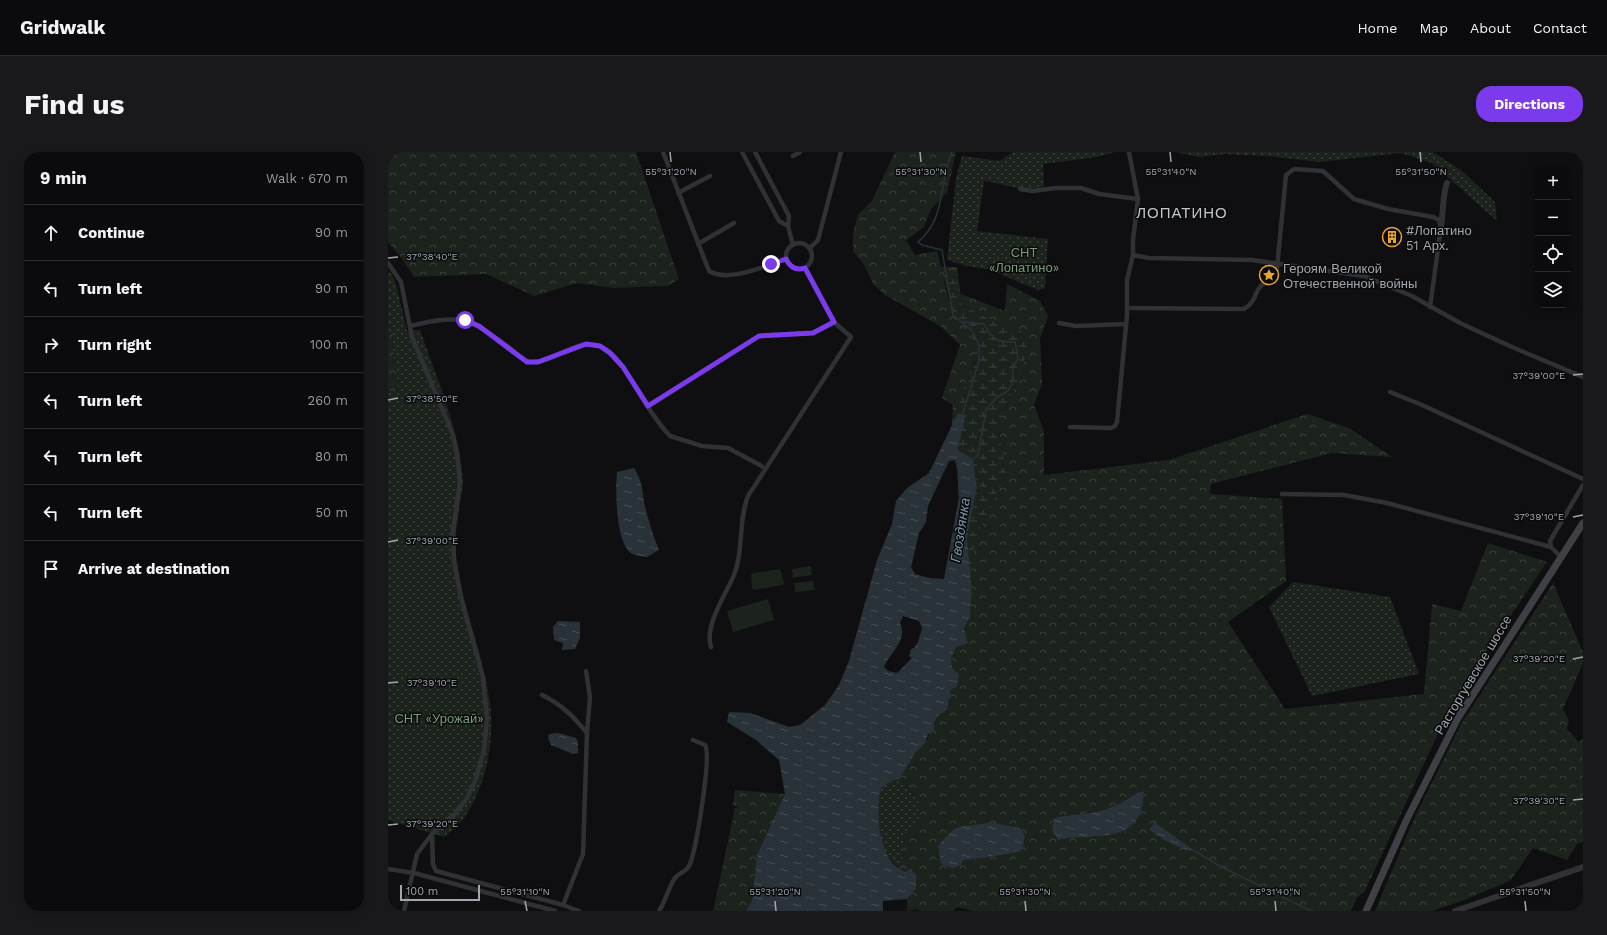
<!DOCTYPE html>
<meta charset="utf-8">
<style>
:root{--surface:#0b0b0d;--page:#19191b;--text:#f1f3f6;--muted:#9a9b9d;--line:#2b2b2e;--accent:#7c3aed}
body{margin:0;font-family:"Work Sans",sans-serif;background:var(--page);color:var(--text)}
.controls{position:absolute;right:12px;top:12px;display:grid;overflow:hidden;border-radius:8px;box-shadow:0 2px 10px #0003}
.controls button{width:36px;height:36px;display:grid;place-items:center;padding:0;border:0;border-bottom:1px solid var(--line);background:var(--surface);color:var(--text);font:20px sans-serif}
.scale{position:absolute;left:12px;bottom:10px;width:80px;box-sizing:border-box;padding-left:4px;border:2px solid #a1a6b1;border-top:0;font-size:11px;line-height:14px;white-space:nowrap;color:#a1a6b1;-webkit-text-stroke:3px #0a0a0b;paint-order:stroke}
.stop{position:absolute;width:12px;height:12px;margin:-9px;border:3px solid #7c3aed;border-radius:50%;background:#fff}
.stop.end{background:#7c3aed;border-color:#fff;box-shadow:0 1px 4px #0008}
.list{margin:0;padding:0;list-style:none}
h2{display:flex;justify-content:space-between;align-items:center;height:52px;margin:0;padding:0 16px;font-size:17px}
h2 small{font-size:13px;font-weight:400;color:var(--muted)}
.list li{display:grid;grid-template-columns:26px 1fr auto;gap:12px;align-items:center;box-sizing:border-box;height:56px;padding:0 16px;border-top:1px solid var(--line)}
.list b{display:block;font-size:15px;white-space:nowrap}
.list em{font-size:13px;font-style:normal;color:var(--muted)}
.icon{flex:none;width:22px;height:22px;fill:none;stroke:currentColor;stroke-width:2;stroke-linecap:round;stroke-linejoin:round}
.map{position:relative;flex:none;width:1195px;height:759px;overflow:hidden;border-radius:16px}
header{display:flex;align-items:center;gap:24px;box-sizing:border-box;height:56px;padding:0 20px;background:var(--surface);border-bottom:1px solid var(--line)}
header strong{font-size:19px}
nav{display:flex;gap:22px;margin-inline-start:auto;font-size:14px}
.intro{display:flex;align-items:center;justify-content:space-between;box-sizing:border-box;height:96px;padding:0 24px}
h1{margin:0;font-size:28px}
.button{padding:10px 18px;border-radius:16px;background:var(--accent);color:#fff;font-size:14px;font-weight:700}
main{display:flex;gap:24px;padding:0 24px}
aside{flex:1;background:var(--surface);border-radius:16px;box-shadow:0 2px 10px #0003}
.map>svg:first-child{display:block}
.green{fill:url(#green-dots)}
.forest{fill:url(#forest-crowns);fill-rule:evenodd}
.wetland{fill:url(#wetland-marsh)}
.pitch{fill:#1c231c}
.water{fill:url(#water-ripples);fill-rule:evenodd}
.pier{fill:#0f0f11}
.lines{fill:none;stroke-linecap:round;stroke-linejoin:round}
.stream{stroke:#293238;stroke-width:1.5}
.minor{stroke:#303135;stroke-width:4.5}
.tertiary{stroke:#303135;stroke-width:6}
.secondary{stroke:#3e4045;stroke-width:7}
.route{stroke:#7c3aed;stroke-width:5}
.ticks{fill:none;stroke:#a1a6b1;stroke-width:1.5}
.labels{text-anchor:middle;dominant-baseline:central;stroke-width:3;stroke-linejoin:round;paint-order:stroke}
.poi-label{font-size:13px;fill:#a1a6b1;stroke:#0a0a0b;text-anchor:start}
.park-label{font-size:13px;fill:#789c79;stroke:#0a0a0b}
.street-label{font-size:13px;fill:#a1a6b1;stroke:#0a0a0b}
.water-label{font-size:14px;font-style:italic;fill:#7896ac;stroke:#0a0a0b}
.quarter-label{font-size:15px;letter-spacing:1px;fill:#c1c5cd;stroke:#0a0a0b}
.ticks-label{font-size:10px;text-anchor:middle;fill:#a1a6b1;stroke:#0a0a0b;stroke-width:3;stroke-linejoin:round;paint-order:stroke}
</style>
<header>
<strong>Gridwalk</strong>
<nav><a>Home</a><a>Map</a><a>About</a><a>Contact</a></nav>
</header>
<div class="intro"><h1>Find us</h1><a class="button">Directions</a></div>
<main>
<aside>
<h2>9 min<small>Walk · 670 m</small></h2>
<ul class="list">
<li><svg class="icon" aria-label="ahead" viewBox="0 0 24 24"><path d="M12 20V5M6 11l6-6 6 6"/></svg><div><b>Continue</b></div><em>90 m</em></li>
<li><svg class="icon" aria-label="left" viewBox="0 0 24 24"><path d="M17 20v-9H6M10 6l-5 5 5 5"/></svg><div><b>Turn left</b></div><em>90 m</em></li>
<li><svg class="icon" aria-label="right" viewBox="0 0 24 24"><path d="M7 20v-9h11M14 6l5 5-5 5"/></svg><div><b>Turn right</b></div><em>100 m</em></li>
<li><svg class="icon" aria-label="left" viewBox="0 0 24 24"><path d="M17 20v-9H6M10 6l-5 5 5 5"/></svg><div><b>Turn left</b></div><em>260 m</em></li>
<li><svg class="icon" aria-label="left" viewBox="0 0 24 24"><path d="M17 20v-9H6M10 6l-5 5 5 5"/></svg><div><b>Turn left</b></div><em>80 m</em></li>
<li><svg class="icon" aria-label="left" viewBox="0 0 24 24"><path d="M17 20v-9H6M10 6l-5 5 5 5"/></svg><div><b>Turn left</b></div><em>50 m</em></li>
<li><svg class="icon" aria-label="arrive" viewBox="0 0 24 24"><path d="M6 21V4h12l-3 4 3 4H6"/></svg><div><b>Arrive at destination</b></div></li>
</ul>
</aside>
<div class="map">
<svg width="1195" height="759" viewBox="0 0 1195 759">
<defs>
<pattern id="green-dots" width="8" height="8" patternUnits="userSpaceOnUse"><rect width="8" height="8" fill="#1c231c"/><path d="M2 2h.1M6 6h.1" fill="none" stroke="#3a403b" stroke-width="1.8" stroke-linecap="round"/></pattern>
<pattern id="forest-crowns" width="20" height="18" patternUnits="userSpaceOnUse"><rect width="20" height="18" fill="#1c231c"/><path d="M2 6a3 3 0 1 1 6 0M12 15a3 3 0 1 1 6 0" fill="none" stroke="#3a403b"/></pattern>
<pattern id="wetland-marsh" width="20" height="14" patternUnits="userSpaceOnUse"><rect width="20" height="14" fill="#1c231c"/><path d="M1 5h8M5 5V1M11 12h8M15 12V8" fill="none" stroke="#3a403b"/></pattern>
<pattern id="water-ripples" width="26" height="14" patternUnits="userSpaceOnUse"><rect width="26" height="14" fill="#293238"/><path d="M2 4q2-2 4 0t4 0M15 11q2-2 4 0t4 0" fill="none" stroke="#454d52"/></pattern>
</defs>
<rect width="100%" height="100%" fill="#0f0f11"/>
<!-- green -->
<g class="green">
<path d="M625 0H727L709 5 655 12 656 34C638 42 615 31 596 29L589 79 660 87 657 136 650 138 603 118 579 114 559 108 568 26 574 4 612 9Z"/>
<path d="M788 0H1045L1074 19 1107 50 1109 69 1044 11 1013 1 931 10 879 4 837 2 809 5Z"/>
<path d="M0 121H3L8 132 19 179 32 178C49 227 71 276 75 328 75 336 73 345 72 352 69 371 66 391 69 409 75 456 94 499 101 545 108 584 99 633 76 666 71 673 63 679 56 685L0 668V239L10 237 4 189 5 181 0 182Z"/>
<path d="M905 430 1002 445 1031 522 924 544 881 455Z"/>
<path d="M512 626 530 649 531 670 516 683 514 710 510 715C488 699 487 660 493 636L501 630Z"/>
</g>
<!-- forest -->
<g class="forest">
<path d="M0 0H248L291 127 280 134 224 136 189 131 146 144 98 122 26 125 13 105 0 90Z"/>
<path d="M507 0H568L559 40 543 57 536 75 518 88 527 103 549 99C555 120 558 143 566 162 569 169 578 173 582 180 597 205 578 232 565 253L554 246 572 193 552 174 497 143 485 132 476 112 465 99V81L470 63 484 49Z"/>
<path d="M619 132 652 149 660 164 652 187 654 232 646 253 656 279V323L781 308 919 262 961 276 1004 305 944 301 823 332 822 342 894 347 898 429 840 470 897 557 1036 542 1044 452 1073 459 1100 391 1159 410 1066 547 977 739 969 746 963 759H586L570 755 564 759H532L529 757 519 759V747L528 737 517 721 510 715 514 710 516 682 531 670 530 649 512 626 528 600 537 592 550 562 559 558 563 537V508L568 495 580 490 576 476 582 465 584 440 582 425 587 388 618 323 610 271 629 230 631 175 612 172 574 153 573 142 617 159ZM756 640C755 696 708 680 670 688L669 665C688 662 707 662 725 655 736 651 744 642 756 640ZM602 670 630 676 637 683 631 700 595 706 575 708 550 694C555 688 560 682 565 678 574 671 591 674 602 670Z"/>
<path d="M5 181 4 189 10 237 0 239V182Z"/>
<path d="M1165 431 1195 500V511L1175 557 1181 569 1179 577 1191 590 1195 587V690L1190 691 1179 708 1145 696 1123 728 1074 749 1043 759H987L1025 669 1073 572Z"/>
<path d="M347 638 397 642 369 703 364 748 358 759H325L347 656 352 655 345 653Z"/>
</g>
<!-- wetland -->
<path class="wetland" d="M553 115H569L574 153 612 172 631 175 640 199 629 230 610 271 618 323 587 388 582 425 579 385 589 336 585 307 570 298 576 264 570 261 564 275 565 253 580 228 587 211 585 188 582 179 566 163Z"/>
<!-- pitch -->
<g class="pitch">
<path d="M423 414 424 423 405 426 404 417Z"/>
<path d="M392 417 396 431 394 433 367 438 364 436 363 423 365 421Z"/>
<path d="M425 429 427 438 407 440 406 431Z"/>
<path d="M380 447 386 468 345 480 339 459Z"/>
</g>
<!-- water -->
<g class="water">
<path d="M570 261 577 264 570 298 585 307 589 336 579 385 584 440 582 465 576 476 580 491 568 495 563 507 564 516 571 522 569 535 563 537 559 558C549 563 545 568 546 579L540 582 537 592 528 600 512 626 501 630 493 636C488 659 490 688 502 708 505 713 512 717 517 720L523 717 528 724V737L519 747 516 759H358L364 748 369 703 397 642 391 608 368 588 339 570 341 560 362 561 401 575 412 573 437 553 451 533 461 509 489 408 504 372 508 349 519 336 541 321ZM567 308C571 320 569 332 571 345L556 427 541 426 527 422 523 415 531 381 538 370 540 354 561 309ZM515 464 531 469 534 476 530 490 526 496 523 497 521 504 524 506 509 521 500 519 496 515C502 500 520 489 512 471Z"/>
<path d="M246 316C255 330 254 340 257 355 261 370 265 384 271 398L259 405C254 404 247 404 243 401 228 391 227 338 229 320Z"/>
<path d="M170 469 192 470V486L187 497 174 498 175 491 166 488 165 475Z"/>
<path d="M170 581 188 586 190 590V601L185 602 163 593 160 586 161 582Z"/>
<path d="M756 639C755 696 708 680 670 688L664 678 666 667 669 665C688 662 707 662 725 655 736 651 744 642 756 639Z"/>
<path d="M602 670 631 676 637 683 635 695 631 700 595 706 575 708 573 713 564 716 553 712 550 694C555 688 560 682 565 678 574 671 591 674 602 670Z"/>
<path d="M766 670 807 699C789 696 777 689 762 678Z"/>
</g>
<!-- pier -->
<path class="pier" d="M519 747 516 759H495V749Z"/>
<g class="lines">
<!-- stream -->
<g class="stream">
<path d="M564 0C550 31 559 66 530 90L534 93 554 98 565 163 585 180 591 194V209L574 264"/>
<path d="M575 170 596 172C604 187 609 191 627 190L630 205 625 217 624 232 620 239 608 246 598 258 590 303 585 307"/>
<path d="M807 699 830 713 923 759"/>
</g>
<!-- minor -->
<g class="minor">
<path d="M275 0 321 119C340 131 378 114 398 107"/>
<path d="M354 0 391 69 400 74"/>
<path d="M367 0 401 64 400 74 405 93"/>
<path d="M405 4 412 0"/>
<path d="M632 37 645 39 668 36H693L711 42 750 47"/>
<path d="M290 41 322 24"/>
<circle cx="411" cy="104" r="13"/>
<path d="M310 92 346 71"/>
<path d="M422 96 430 88 453 0"/>
<path d="M745 103 761 106 864 108 976 124 1024 144 1072 171 1124 195 1195 225"/>
<path d="M0 111 13 130 24 185 65 283 69 301 72 330 65 379 66 409 73 446 95 525 99 567 96 598 87 629 79 646 68 661 44 682 29 702 16 759"/>
<path d="M739 156 856 157C874 146 861 134 888 126L898 23 906 17 935 19 966 47 1000 57 1045 65 1051 68 1053 75 1042 155"/>
<path d="M671 171 688 174 738 172"/>
<path d="M22 174C74 162 79 165 122 196 127 200 135 209 142 210 169 213 191 177 222 200 231 207 238 220 244 229 255 248 267 268 282 284L314 294 340 296 372 313 377 317"/>
<path d="M1002 240 1034 253 1195 327"/>
<path d="M260 254 371 184 425 181 446 170"/>
<path d="M682 275 723 276 727 274 729 270 739 163V128L745 103V88L750 47 741 0"/>
<path d="M894 342 956 343 999 351 1163 395 1173 405"/>
<path d="M1163 395 1162 389 1195 333"/>
<path d="M323 495C316 474 338 442 346 423 356 398 350 369 360 344L463 185 446 170 417 116"/>
<path d="M154 543C173 552 185 564 199 581"/>
<path d="M44 682 45 712 48 719 175 753 195 702 199 581 202 545 198 519"/>
<path d="M0 717 26 721 167 759"/>
<path d="M175 753 191 759"/>
<path d="M271 759C278 749 280 736 287 726 292 720 299 720 302 712 308 697 324 603 317 593L305 588"/>
</g>
<!-- tertiary -->
<g class="tertiary">
<path d="M1053 75C1055 64 1055 39 1059 31"/>
<path d="M1067 759 1195 715"/>
</g>
<!-- secondary -->
<path class="secondary" d="M978 759 1019 667 1070 566 1195 371"/>
</g>
<g class="lines">
<!-- route -->
<path class="route" d="M77 168 91 174 139 210H150L198 192 212 194 222 201 235 215 260 254 371 184 425 181 446 170 417 116C408 119 402 115 398 107L383 112"/>
</g>
<!-- ticks -->
<path class="ticks" d="M282 0 283 10M532 0 533 10M782 0 783 10M1032 0 1033 10M0 106 10 105M1185 223 1195 222M0 248 10 246M1185 365 1195 363M0 390 10 388M1185 507 1195 505M0 531 10 530M1185 648 1195 647M0 673 10 672M137 749 139 759M387 749 388 759M637 749 638 759M887 749 888 759M1137 749 1138 759"/>
<!-- icons -->
<defs>
<symbol id="building-ring" viewBox="-11 -11 22 22"><circle r="9.5" fill="#0a0a0b" stroke="#eba42d" stroke-width="1.5"/><path d="M-4-6H4V6H1V3H-1V6H-4ZM-2.5-4.3h1.7v1.8h-1.7ZM.8-4.3h1.7v1.8H.8ZM-2.5-1h1.7V.8h-1.7ZM.8-1h1.7V.8H.8Z" fill="#eba42d"/></symbol>
<symbol id="sight-ring" viewBox="-11 -11 22 22"><circle r="9.5" fill="#0a0a0b" stroke="#eba42d" stroke-width="1.5"/><path d="M0-6L1.8-2.2L6-1.7L2.9 1.2L3.7 5.4L0 3.3L-3.7 5.4L-2.9 1.2L-6-1.7L-1.8-2.2Z" fill="#eba42d"/></symbol>
</defs>
<g fill-rule="evenodd">
<use href="#building-ring" x="993" y="74" width="22" height="22"/>
<use href="#sight-ring" x="870" y="112" width="22" height="22"/>
</g>
<g class="labels">
<!-- poi labels -->
<g class="poi-label">
<text x="1018" y="78">#Лопатино<tspan x="1018" dy="15">51 Арх.</tspan></text>
<text x="895" y="116">Героям Великой<tspan x="895" dy="15">Отечественной войны</tspan></text>
</g>
<!-- park labels -->
<g class="park-label">
<text x="636" y="100">СНТ<tspan x="636" dy="15">«Лопатино»</tspan></text>
<text x="51" y="566">СНТ «Урожай»</text>
</g>
<!-- street labels -->
<g class="street-label">
<text transform="translate(1085 523) rotate(-59)">Расторгуевское шоссе</text>
</g>
<!-- water labels -->
<g class="water-label">
<text transform="translate(572 378) rotate(-81)">Гвоздянка</text>
</g>
<!-- quarter labels -->
<g class="quarter-label">
<text x="794" y="61">ЛОПАТИНО</text>
</g>
</g>
<g class="ticks-label">
<text x="283" y="23">55°31'20"N</text>
<text x="533" y="23">55°31'30"N</text>
<text x="783" y="23">55°31'40"N</text>
<text x="1033" y="23">55°31'50"N</text>
<text x="44" y="108">37°38'40"E</text>
<text x="1151" y="227">37°39'00"E</text>
<text x="44" y="250">37°38'50"E</text>
<text x="1151" y="368">37°39'10"E</text>
<text x="44" y="392">37°39'00"E</text>
<text x="1151" y="510">37°39'20"E</text>
<text x="44" y="534">37°39'10"E</text>
<text x="1151" y="652">37°39'30"E</text>
<text x="44" y="675">37°39'20"E</text>
<text x="137" y="743">55°31'10"N</text>
<text x="387" y="743">55°31'20"N</text>
<text x="637" y="743">55°31'30"N</text>
<text x="887" y="743">55°31'40"N</text>
<text x="1137" y="743">55°31'50"N</text>
</g>
</svg>
<div class="controls">
<button>+</button>
<button>−</button>
<button><svg class="icon" aria-label="locate" viewBox="0 0 24 24"><circle cx="12" cy="12" r="6"/><path d="M12 2v4M12 18v4M2 12h4M18 12h4"/></svg></button>
<button><svg class="icon" aria-label="layers" viewBox="0 0 24 24"><path d="M12 4l9 5-9 5-9-5zM3 14l9 5 9-5"/></svg></button>
</div>
<div class="scale">100 m</div>
<div class="stop" style="left:77px;top:168px"></div>
<div class="stop end" style="left:383px;top:112px"></div>
</div>
</main>
